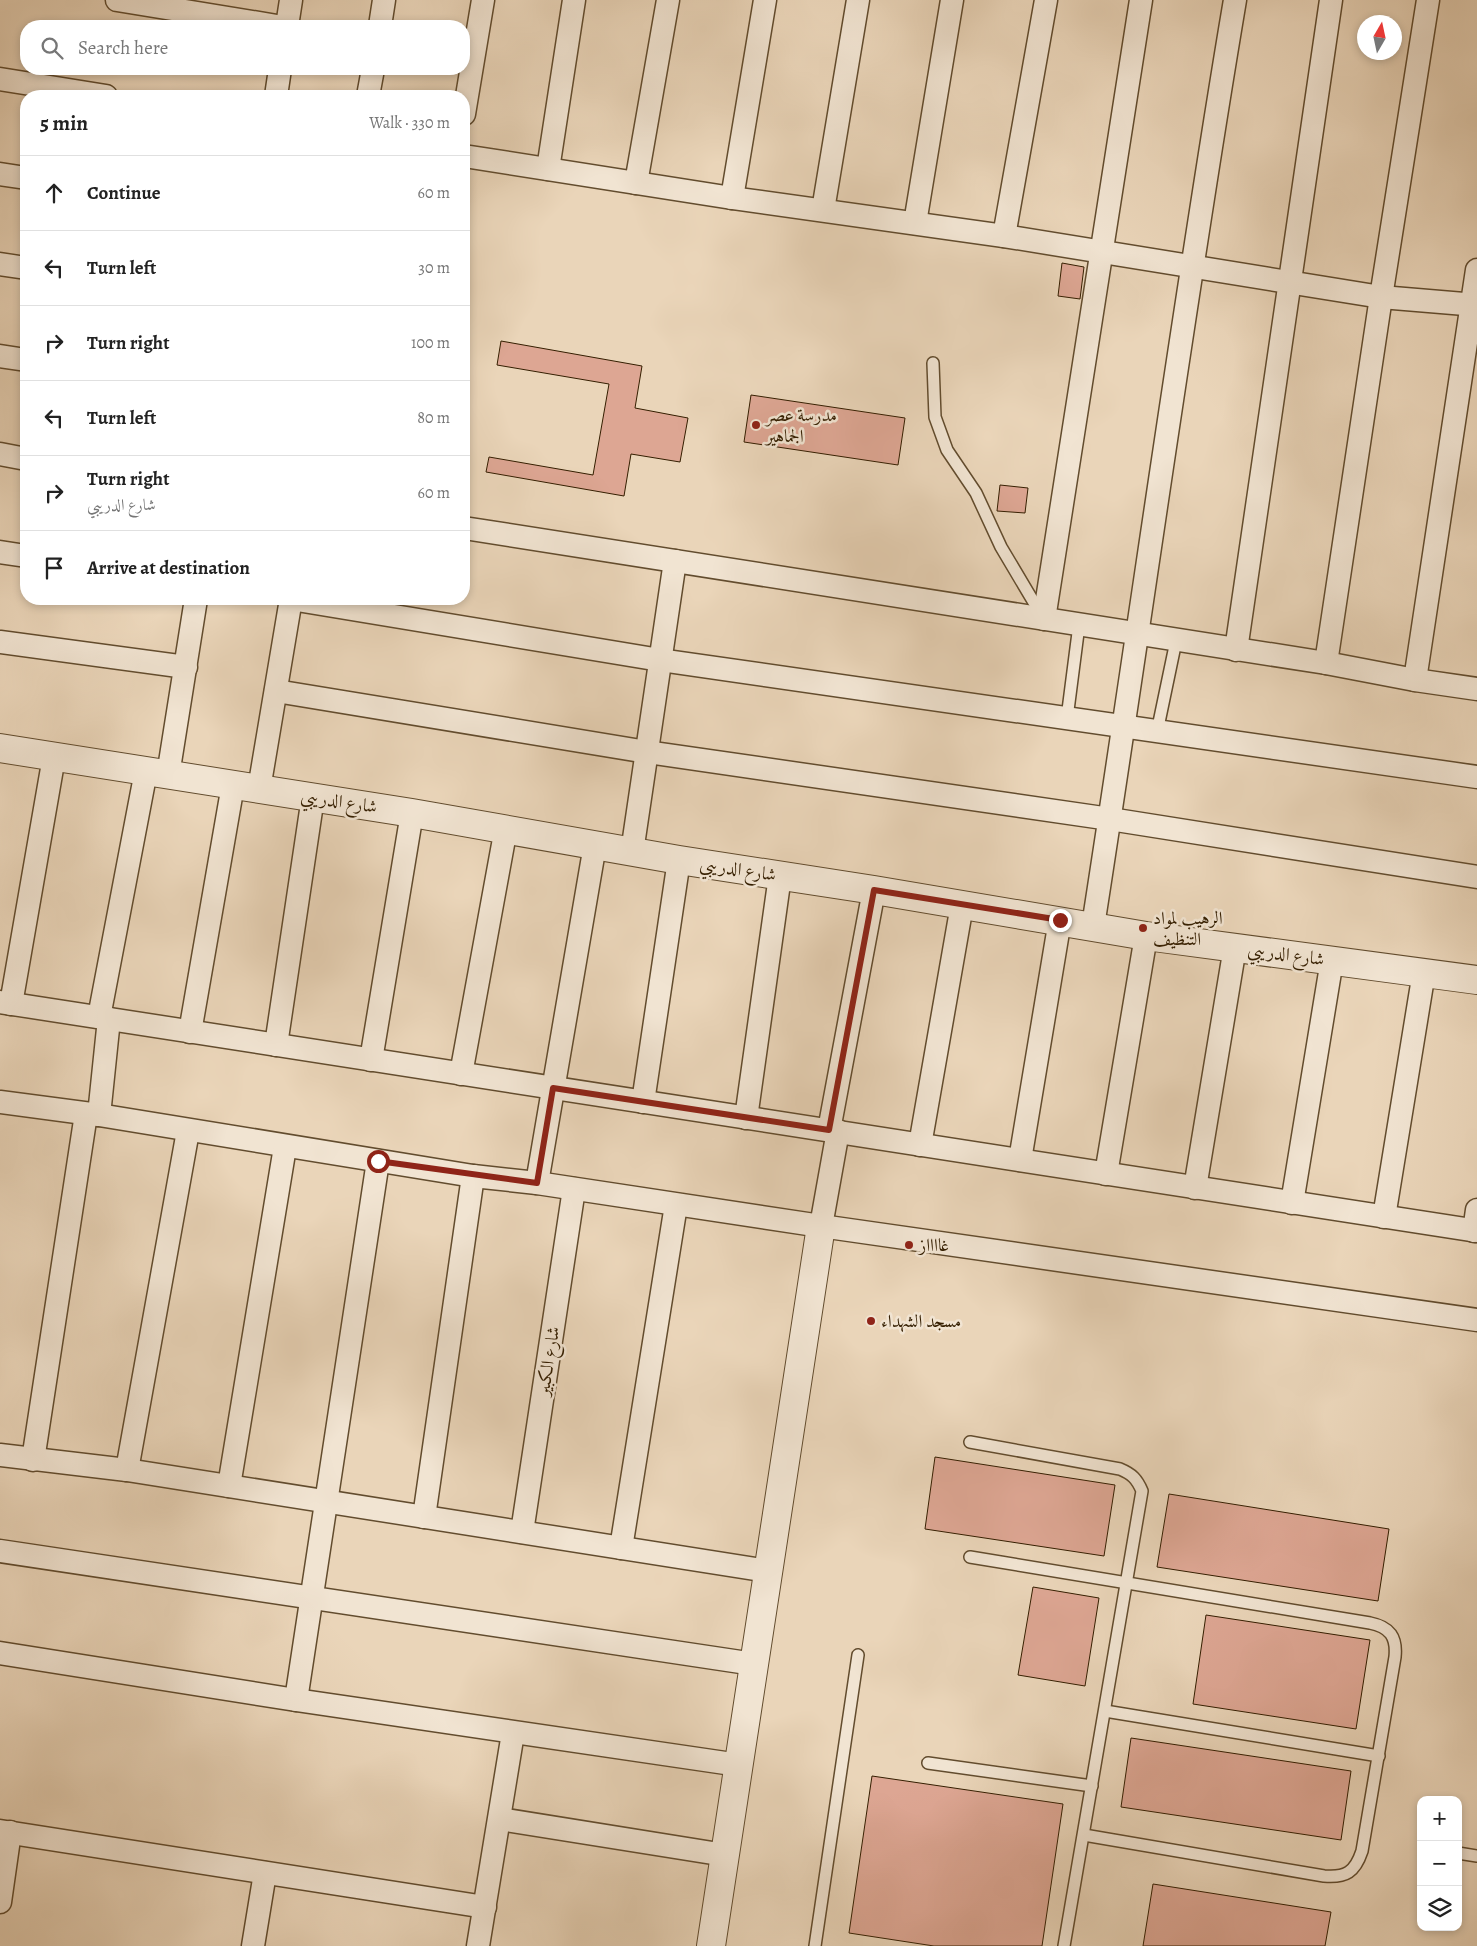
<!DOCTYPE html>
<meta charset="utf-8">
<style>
:root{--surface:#fff;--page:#f2f2f2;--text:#222;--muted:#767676;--line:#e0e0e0}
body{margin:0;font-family:Alegreya,Amiri,serif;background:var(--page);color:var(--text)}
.controls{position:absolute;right:15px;bottom:15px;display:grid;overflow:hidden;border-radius:10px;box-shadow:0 2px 8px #0003}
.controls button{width:45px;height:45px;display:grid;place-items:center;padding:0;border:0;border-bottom:1px solid var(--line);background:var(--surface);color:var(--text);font:25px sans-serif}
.compass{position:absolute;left:1357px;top:15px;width:45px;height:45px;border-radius:50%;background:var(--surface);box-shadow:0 2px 8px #0003;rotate:9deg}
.stop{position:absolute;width:15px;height:15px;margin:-11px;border:4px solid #8f2418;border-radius:50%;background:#fff}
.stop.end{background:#8f2418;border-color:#fff;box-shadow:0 1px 5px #0008}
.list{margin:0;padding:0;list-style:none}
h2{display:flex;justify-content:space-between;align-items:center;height:65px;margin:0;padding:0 20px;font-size:21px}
h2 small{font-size:16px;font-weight:400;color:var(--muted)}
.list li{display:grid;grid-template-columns:32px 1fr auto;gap:15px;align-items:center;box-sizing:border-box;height:75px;padding:0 20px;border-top:1px solid var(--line)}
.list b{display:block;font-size:19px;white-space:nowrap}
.list p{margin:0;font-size:16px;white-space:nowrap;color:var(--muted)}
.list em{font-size:16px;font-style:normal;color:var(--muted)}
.icon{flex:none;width:28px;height:28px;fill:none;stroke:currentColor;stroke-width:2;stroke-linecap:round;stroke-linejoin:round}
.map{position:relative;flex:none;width:1477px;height:1946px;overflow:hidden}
.search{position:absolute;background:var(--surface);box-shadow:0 2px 8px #0003;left:20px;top:20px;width:450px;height:55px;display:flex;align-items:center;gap:12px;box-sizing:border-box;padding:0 18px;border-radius:20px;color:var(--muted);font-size:19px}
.panel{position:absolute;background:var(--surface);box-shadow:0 2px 8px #0003;left:20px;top:90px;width:450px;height:515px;border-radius:20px}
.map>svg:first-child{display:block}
.building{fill:#dda693;stroke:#341e00}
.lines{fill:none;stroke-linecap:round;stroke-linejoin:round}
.service-casing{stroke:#624c2e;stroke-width:14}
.minor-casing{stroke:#624c2e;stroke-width:25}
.tertiary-casing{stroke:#624c2e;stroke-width:30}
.service{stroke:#f1e4d2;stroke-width:11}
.minor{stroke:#f1e4d2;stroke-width:22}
.tertiary{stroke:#f1e4d2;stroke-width:28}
.route{stroke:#8f2418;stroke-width:6}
.poi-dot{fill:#8f2418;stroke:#f1e4d2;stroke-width:2}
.labels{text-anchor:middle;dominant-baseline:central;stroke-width:5;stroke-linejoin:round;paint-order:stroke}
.poi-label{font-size:18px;fill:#341e00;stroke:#f1e4d2;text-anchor:start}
.street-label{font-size:18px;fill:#341e00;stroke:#f1e4d2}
</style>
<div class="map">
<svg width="1477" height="1946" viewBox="0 0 1477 1946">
<rect width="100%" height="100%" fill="#ead5b9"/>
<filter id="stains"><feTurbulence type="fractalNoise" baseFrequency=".004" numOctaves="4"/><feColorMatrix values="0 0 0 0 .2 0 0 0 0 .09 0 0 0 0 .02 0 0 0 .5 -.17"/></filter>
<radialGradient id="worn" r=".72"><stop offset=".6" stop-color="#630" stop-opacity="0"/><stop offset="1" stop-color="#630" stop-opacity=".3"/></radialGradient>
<!-- building -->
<g class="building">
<path d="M1062 263 1084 267 1080 299 1058 296Z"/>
<path d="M501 341 642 366 635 408 688 418 680 462 631 454 624 496 486 472 489 457 593 475 609 384 497 365Z"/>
<path d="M751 395 905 418 898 465 744 442Z"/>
<path d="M1000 485 1028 488 1025 513 997 511Z"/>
<path d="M935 1457 1115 1485 1104 1556 925 1529Z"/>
<path d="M1169 1494 1389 1529 1378 1601 1157 1567Z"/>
<path d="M1033 1587 1099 1598 1085 1686 1018 1675Z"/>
<path d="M1206 1615 1370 1640 1356 1729 1193 1704Z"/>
<path d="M1131 1738 1351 1771 1341 1840 1121 1807Z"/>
<path d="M872 1776 1063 1804 1042 1946H934L849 1933Z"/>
<path d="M1153 1884 1331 1912 1325 1946H1143Z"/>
</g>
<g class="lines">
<defs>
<g id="service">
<path d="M933 363 935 417 947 450 976 493 1001 547 1042 616"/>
<path d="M1067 718 1079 625"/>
<path d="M1157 732 1176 641"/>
<path d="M970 1442 1120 1469C1132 1474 1137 1479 1142 1491L1064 1946"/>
<path d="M970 1557 1370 1623C1390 1627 1397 1637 1395 1657L1362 1851C1355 1872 1346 1878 1324 1876L1084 1835"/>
<path d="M1105 1711 1379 1756"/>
<path d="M928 1763 1092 1786"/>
<path d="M1458 1853 1477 1856"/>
<path d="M815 1946 858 1655"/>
</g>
<g id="minor">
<path d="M117 0 277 26"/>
<path d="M287 26 291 0"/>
<path d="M380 26 384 0"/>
<path d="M0 79 106 96"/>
<path d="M276 96 280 69"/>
<path d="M368 96 373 69"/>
<path d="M464 114 483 0"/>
<path d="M464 156 732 198 1004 236 1381 297 1477 305"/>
<path d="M548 169 574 0"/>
<path d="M0 174 26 178"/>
<path d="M636 183 668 0"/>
<path d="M732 198 765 0"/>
<path d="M823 210 858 0"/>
<path d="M915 223 952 0"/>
<path d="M1004 236 1046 0"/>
<path d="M0 264 26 268"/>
<path d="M0 356 26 360"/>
<path d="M0 454 26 459"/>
<path d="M464 528 1326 663 1415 680 1477 689"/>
<path d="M0 552 26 556"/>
<path d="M291 599 660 660 1477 777"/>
<path d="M1044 619 1141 0"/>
<path d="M0 642 186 667"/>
<path d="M1236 650 1331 0"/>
<path d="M1326 663 1381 297 1428 0"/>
<path d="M1415 680 1477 270"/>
<path d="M276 691 647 752 1110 819 1477 877"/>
<path d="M168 775 196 599"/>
<path d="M259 789 291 599"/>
<path d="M632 852 675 561"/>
<path d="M1093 926C1141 618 1183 308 1235 0"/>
<path d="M0 1002 1477 1231"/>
<path d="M11 1004 54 757"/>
<path d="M99 1017 146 771"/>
<path d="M190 1032 233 785"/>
<path d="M276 1045 313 797"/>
<path d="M371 1060 412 813"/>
<path d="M461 1074 506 828"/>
<path d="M0 1102 99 1115 473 1176 537 1183 821 1226 1477 1320"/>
<path d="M643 1102 679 860"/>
<path d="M99 1115 109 1019"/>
<path d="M746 1118 780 876"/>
<path d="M829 1130 874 890"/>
<path d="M920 1145 962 905"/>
<path d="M1020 1160 1060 920"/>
<path d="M1106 1174 1146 936"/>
<path d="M537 1183 595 845"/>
<path d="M1195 1188 1235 947"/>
<path d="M1292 1203 1332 960"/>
<path d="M1384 1217 1424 972"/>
<path d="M821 1226 838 1131"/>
<path d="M1474 1231 1477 1210"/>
<path d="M0 1455 127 1470 768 1571"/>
<path d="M33 1460 86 1114"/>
<path d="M127 1470 188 1131"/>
<path d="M229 1486 285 1147"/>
<path d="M424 1517 473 1176"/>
<path d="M522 1532 574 1189"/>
<path d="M621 1548 676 1205"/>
<path d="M0 1551 754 1664"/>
<path d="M0 1653 296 1700 739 1765"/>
<path d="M296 1700 378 1161"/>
<path d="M500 1819 725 1855"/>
<path d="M0 1831 485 1907"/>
<path d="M0 1902 10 1832"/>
<path d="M253 1946 265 1873"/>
<path d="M478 1946 513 1733"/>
</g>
<g id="tertiary">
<path d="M0 748 412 813 679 860 874 890 1146 936 1477 980"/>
<path d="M711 1946 821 1226"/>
</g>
</defs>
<!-- service casing -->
<use href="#service" class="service-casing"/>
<!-- minor casing -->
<use href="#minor" class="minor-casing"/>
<!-- tertiary casing -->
<use href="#tertiary" class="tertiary-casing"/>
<!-- service -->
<use href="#service" class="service"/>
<!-- minor -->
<use href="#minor" class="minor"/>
<!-- tertiary -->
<use href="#tertiary" class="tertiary"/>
</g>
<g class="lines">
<!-- route -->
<path class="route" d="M378 1161 537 1183 553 1088 829 1130 874 890 1060 920"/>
</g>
<!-- markers -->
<g class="poi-dot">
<circle cx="756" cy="425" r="5"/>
<circle cx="1143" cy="928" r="5"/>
<circle cx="909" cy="1245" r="5"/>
<circle cx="871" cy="1321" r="5"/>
</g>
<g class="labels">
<!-- poi labels -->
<g class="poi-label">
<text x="766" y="415">مدرسة عصر<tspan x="766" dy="21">الجماهير</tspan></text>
<text x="1153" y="918">الرهيب لمواد<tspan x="1153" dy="21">التنظيف</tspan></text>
<text x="919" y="1245">غااااز</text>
<text x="881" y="1321">مسجد الشهداء</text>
</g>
<!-- street labels -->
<g class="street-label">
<text transform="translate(339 801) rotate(9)">شارع الدريبي</text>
<text transform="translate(738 869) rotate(9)">شارع الدريبي</text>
<text transform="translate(1286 954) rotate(8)">شارع الدريبي</text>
<text transform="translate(548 1361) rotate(-81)">شارع الكبير</text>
</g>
</g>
<rect width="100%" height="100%" filter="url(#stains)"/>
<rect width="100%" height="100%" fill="url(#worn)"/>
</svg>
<div class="controls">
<button>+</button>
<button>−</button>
<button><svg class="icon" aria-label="layers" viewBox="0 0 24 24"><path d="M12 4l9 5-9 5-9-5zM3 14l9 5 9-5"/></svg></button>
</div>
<svg class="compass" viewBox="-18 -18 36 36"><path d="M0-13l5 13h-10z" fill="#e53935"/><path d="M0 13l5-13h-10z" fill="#767676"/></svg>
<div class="stop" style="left:378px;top:1161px"></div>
<div class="stop end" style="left:1060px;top:920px"></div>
<div class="search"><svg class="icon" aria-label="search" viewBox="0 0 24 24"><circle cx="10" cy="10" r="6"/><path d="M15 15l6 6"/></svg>Search here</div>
<section class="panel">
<h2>5 min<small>Walk · 330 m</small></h2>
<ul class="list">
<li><svg class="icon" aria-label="ahead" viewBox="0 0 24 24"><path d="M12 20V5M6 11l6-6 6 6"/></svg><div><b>Continue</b></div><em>60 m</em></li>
<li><svg class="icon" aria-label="left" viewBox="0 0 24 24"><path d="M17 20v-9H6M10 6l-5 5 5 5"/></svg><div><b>Turn left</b></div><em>30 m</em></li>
<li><svg class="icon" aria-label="right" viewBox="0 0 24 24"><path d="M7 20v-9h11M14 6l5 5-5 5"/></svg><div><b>Turn right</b></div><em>100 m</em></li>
<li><svg class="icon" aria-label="left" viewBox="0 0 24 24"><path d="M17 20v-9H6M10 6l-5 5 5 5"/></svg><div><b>Turn left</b></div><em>80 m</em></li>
<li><svg class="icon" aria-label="right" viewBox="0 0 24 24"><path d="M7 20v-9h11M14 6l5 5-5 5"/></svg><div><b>Turn right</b><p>شارع الدريبي</p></div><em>60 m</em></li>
<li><svg class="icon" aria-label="arrive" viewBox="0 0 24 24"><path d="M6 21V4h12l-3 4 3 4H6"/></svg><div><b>Arrive at destination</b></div></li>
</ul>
</section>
</div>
